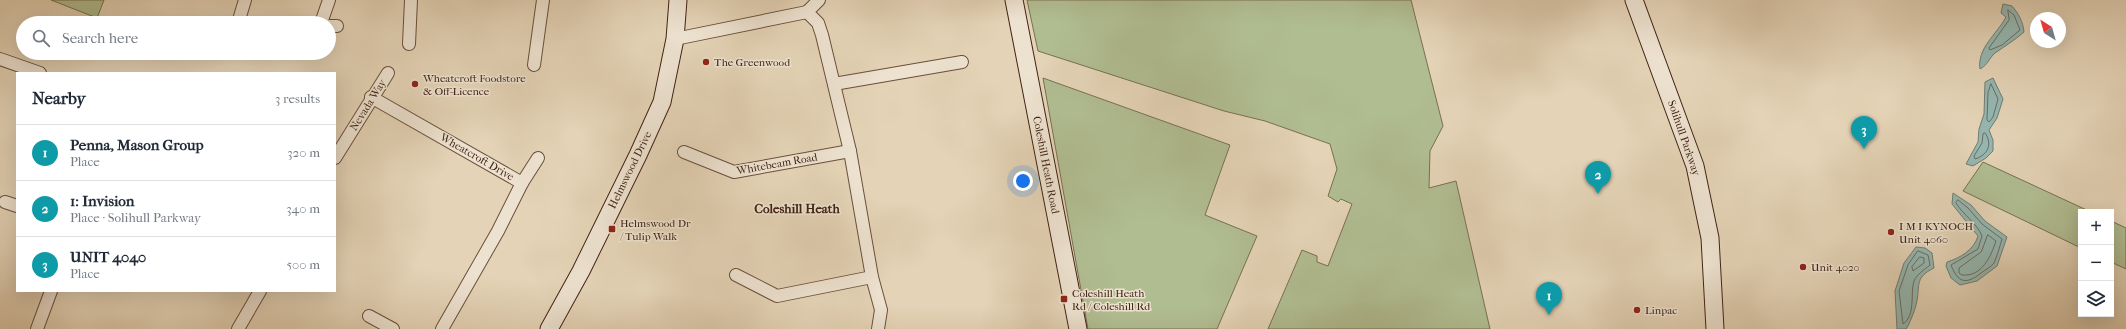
<!DOCTYPE html>
<meta charset="utf-8">
<style>
:root{--surface:#fff;--page:#f6f6f7;--text:#1f2937;--muted:#747a83;--line:#e0e1e3;--accent:#1a73e8}
body{margin:0;font-family:"IM FELL French Canon",serif;background:var(--page);color:var(--text)}
.controls{position:absolute;right:12px;bottom:12px;display:grid;overflow:hidden;border-radius:0px;box-shadow:0 4px 16px #0002}
.controls button{width:36px;height:36px;display:grid;place-items:center;padding:0;border:0;border-bottom:1px solid var(--line);background:var(--surface);color:var(--text);font:20px sans-serif}
.compass{position:absolute;left:2030px;top:12px;width:36px;height:36px;border-radius:50%;background:var(--surface);box-shadow:0 4px 16px #0002;rotate:323deg}
.you{position:absolute;left:1023px;top:181px;width:14px;height:14px;margin:-10px;border:3px solid #fff;border-radius:50%;background:#1a73e8;box-shadow:0 0 0 6px #1a73e833}
.badge{display:grid;place-items:center;width:26px;height:26px;border-radius:50%;background:var(--accent);color:#fff;font-size:13px;font-weight:700}
.pin{position:absolute;translate:-50% -33px;filter:drop-shadow(0 1px 2px #0008)}
.pin::after{content:'';position:absolute;top:21px;width:14px;height:12px;background:inherit;clip-path:polygon(0 0,100% 0,50% 100%)}
.list{margin:0;padding:0;list-style:none}
h2{display:flex;justify-content:space-between;align-items:center;height:52px;margin:0;padding:0 16px;font-size:17px}
h2 small{font-size:13px;font-weight:400;color:var(--muted)}
.list li{display:grid;grid-template-columns:26px 1fr auto;gap:12px;align-items:center;box-sizing:border-box;height:56px;padding:0 16px;border-top:1px solid var(--line)}
.list b{display:block;font-size:15px;white-space:nowrap}
.list p{margin:0;font-size:13px;white-space:nowrap;color:var(--muted)}
.list em{font-size:13px;font-style:normal;color:var(--muted)}
.icon{flex:none;width:22px;height:22px;fill:none;stroke:currentColor;stroke-width:2;stroke-linecap:round;stroke-linejoin:round}
.map{position:relative;flex:none;width:2126px;height:329px;overflow:hidden}
.search{position:absolute;background:var(--surface);box-shadow:0 4px 16px #0002;left:16px;top:16px;width:320px;height:44px;display:flex;align-items:center;gap:10px;box-sizing:border-box;padding:0 14px;border-radius:22px;color:var(--muted);font-size:15px}
.panel{position:absolute;background:var(--surface);box-shadow:0 4px 16px #0002;left:16px;top:72px;width:320px;height:220px;border-radius:0px}
.map>svg:first-child{display:block}
.green{fill:#b0bd91;stroke:#787052}
.water{fill:#95b7b0;stroke:#737c72}
.lines{fill:none;stroke-linecap:round;stroke-linejoin:round}
.shore{stroke:#6b6d62;stroke-width:1}
.street-casing{stroke:#6a4f3c;stroke-width:14}
.secondary-casing{stroke:#412314;stroke-width:19}
.street{stroke:#ede2d0;stroke-width:12}
.secondary{stroke:#ede2d0;stroke-width:17}
.poi-dot{fill:#8f2418;stroke:#ede2d0;stroke-width:1.5}
.labels{text-anchor:middle;dominant-baseline:central;stroke-width:3;stroke-linejoin:round;paint-order:stroke}
.poi-label{font-size:11px;fill:#412314;stroke:#ede2d0;text-anchor:start}
.street-label{font-size:11px;fill:#412314;stroke:#ede2d0}
.quarter-label{font-size:13px;font-weight:bold;fill:#412314;stroke:#ede2d0}
</style>
<div class="map">
<svg width="2126" height="329" viewBox="0 0 2126 329">
<rect width="100%" height="100%" fill="#e4d3b6"/>
<filter id="stains"><feTurbulence type="fractalNoise" baseFrequency=".005" numOctaves="4"/><feColorMatrix values="0 0 0 0 .2 0 0 0 0 .09 0 0 0 0 .02 0 0 0 .5 -.17"/></filter>
<radialGradient id="worn" r=".72"><stop offset=".6" stop-color="#630" stop-opacity="0"/><stop offset="1" stop-color="#630" stop-opacity=".3"/></radialGradient>
<!-- green -->
<g class="green">
<path d="M51 0H104L97 18Z"/>
<path d="M1027 0H1411L1443 126 1430 151 1429 188 1456 181 1490 329H1268L1302 250 1317 256V262L1328 266 1352 204 1341 199 1338 202 1328 196 1337 169 1330 144 1265 121 1224 111 1038 51Z"/>
<path d="M1043 78 1230 145 1205 215 1257 236 1217 329H1088Z"/>
<path d="M1983 162 2091 212H2081V248L1963 191Z"/>
<path d="M2111 221 2126 228V269L2111 262Z"/>
</g>
<!-- water -->
<g class="water">
<path d="M2003 4 2012 6C2019 14 2023 22 2024 32 2015 40 2005 46 1995 53 1989 58 1988 65 1980 69 1977 48 1997 34 2006 17L2001 13Z"/>
<path d="M1993 78 2003 99 1997 118 1989 130 1993 140V151L1986 158 1973 166 1966 164 1978 142 1979 129 1984 114 1985 82Z"/>
<path d="M1953 193 1971 205 1985 221 2007 237 1997 266 1977 281 1960 285 1951 278 1946 266 1947 262C1960 258 1974 250 1978 236L1952 204Z"/>
<path d="M1916 247 1925 248 1932 253 1934 268C1913 278 1921 287 1916 305 1914 313 1911 319 1908 326L1906 329H1897L1895 291 1904 263Z"/>
</g>
<g class="lines">
<!-- shore -->
<g class="shore">
<path d="M2008 10 2014 15 2020 30 2002 45 1990 50 1989 48 2009 20Z"/>
<path d="M1991 84 1998 99 1993 117 1989 122 1987 120 1988 93Z"/>
<path d="M1985 133C1993 144 1988 155 1975 159L1974 156 1982 143 1983 134Z"/>
<path d="M1958 200 1968 208 1982 224 2002 239C2000 246 1997 256 1994 263 1991 267 1985 270 1981 273 1966 285 1958 283 1951 265L1978 249 1982 236C1977 223 1963 215 1956 203Z"/>
<path d="M1988 235 1996 241C1991 256 1982 277 1962 275L1959 273V268L1981 252Z"/>
<path d="M1918 251 1928 255 1930 265C1924 270 1917 274 1914 281 1910 294 1916 315 1903 324L1899 291 1908 265Z"/>
<path d="M1920 257 1924 258V263L1913 271 1912 267Z"/>
</g>
<defs>
<g id="street">
<path d="M819 0 807 12 818 23 822 35 850 151 872 277 881 310 878 329"/>
<path d="M238 23 245 0"/>
<path d="M321 23 329 0"/>
<path d="M329 26H337"/>
<path d="M675 39 807 12"/>
<path d="M409 44 411 0"/>
<path d="M0 59 40 73"/>
<path d="M534 65 543 0"/>
<path d="M834 84 962 62"/>
<path d="M371 97 522 183 498 231 442 329"/>
<path d="M684 152 734 172 850 151"/>
<path d="M335 158 388 73"/>
<path d="M522 183 538 158"/>
<path d="M5 202 17 206"/>
<path d="M736 275 777 296 872 277"/>
<path d="M369 316 393 329"/>
<path d="M37 329 51 291"/>
<path d="M238 329 260 291"/>
</g>
<g id="secondary">
<path d="M1014 0 1078 329"/>
<path d="M1634 0 1695 166 1710 238 1715 329"/>
<path d="M549 329 581 271 638 155 662 102 675 39 678 0"/>
</g>
</defs>
<!-- street casing -->
<use href="#street" class="street-casing"/>
<!-- secondary casing -->
<use href="#secondary" class="secondary-casing"/>
<!-- street -->
<use href="#street" class="street"/>
<!-- secondary -->
<use href="#secondary" class="secondary"/>
</g>
<!-- markers -->
<g class="poi-dot">
<circle cx="706" cy="62" r="4"/>
<circle cx="415" cy="84" r="4"/>
<rect x="608" y="225" width="8" height="8" rx="2"/>
<circle cx="1891" cy="232" r="4"/>
<circle cx="1803" cy="267" r="4"/>
<rect x="1060" y="295" width="8" height="8" rx="2"/>
<circle cx="1637" cy="310" r="4"/>
</g>
<g class="labels">
<!-- poi labels -->
<g class="poi-label">
<text x="714" y="62">The Greenwood</text>
<text x="423" y="78">Wheatcroft Foodstore<tspan x="423" dy="13">&amp; Off-Licence</tspan></text>
<text x="620" y="223">Helmswood Dr<tspan x="620" dy="13">/ Tulip Walk</tspan></text>
<text x="1899" y="226">I M I KYNOCH<tspan x="1899" dy="13">Unit 4060</tspan></text>
<text x="1811" y="267">Unit 4020</text>
<text x="1072" y="293">Coleshill Heath<tspan x="1072" dy="13">Rd / Coleshill Rd</tspan></text>
<text x="1645" y="310">Linpac</text>
</g>
<!-- street labels -->
<g class="street-label">
<text transform="translate(368 105) rotate(-58)">Nevada Way</text>
<text transform="translate(1684 138) rotate(71)">Solihull Parkway</text>
<text transform="translate(477 157) rotate(30)">Wheatcroft Drive</text>
<text transform="translate(777 164) rotate(-10)">Whitebeam Road</text>
<text transform="translate(1046 165) rotate(79)">Coleshill Heath Road</text>
<text transform="translate(630 170) rotate(-64)">Helmswood Drive</text>
</g>
<!-- quarter labels -->
<g class="quarter-label">
<text x="797" y="208">Coleshill Heath</text>
</g>
</g>
<rect width="100%" height="100%" filter="url(#stains)"/>
<rect width="100%" height="100%" fill="url(#worn)"/>
</svg>
<div class="controls">
<button>+</button>
<button>−</button>
<button><svg class="icon" aria-label="layers" viewBox="0 0 24 24"><path d="M12 4l9 5-9 5-9-5zM3 14l9 5 9-5"/></svg></button>
</div>
<svg class="compass" viewBox="-18 -18 36 36"><path d="M0-13l5 13h-10z" fill="#e53935"/><path d="M0 13l5-13h-10z" fill="#747a83"/></svg>
<div class="you"></div>
<div class="pin badge" style="left:1549px;top:315px;background:#0f9aa8">1</div>
<div class="pin badge" style="left:1598px;top:194px;background:#0f9aa8">2</div>
<div class="pin badge" style="left:1864px;top:149px;background:#0f9aa8">3</div>
<div class="search"><svg class="icon" aria-label="search" viewBox="0 0 24 24"><circle cx="10" cy="10" r="6"/><path d="M15 15l6 6"/></svg>Search here</div>
<section class="panel">
<h2>Nearby<small>3 results</small></h2>
<ul class="list">
<li><span class="badge" style="background:#0f9aa8">1</span><div><b>Penna, Mason Group</b><p>Place</p></div><em>320 m</em></li>
<li><span class="badge" style="background:#0f9aa8">2</span><div><b>1: Invision</b><p>Place · Solihull Parkway</p></div><em>340 m</em></li>
<li><span class="badge" style="background:#0f9aa8">3</span><div><b>UNIT 4040</b><p>Place</p></div><em>500 m</em></li>
</ul>
</section>
</div>
